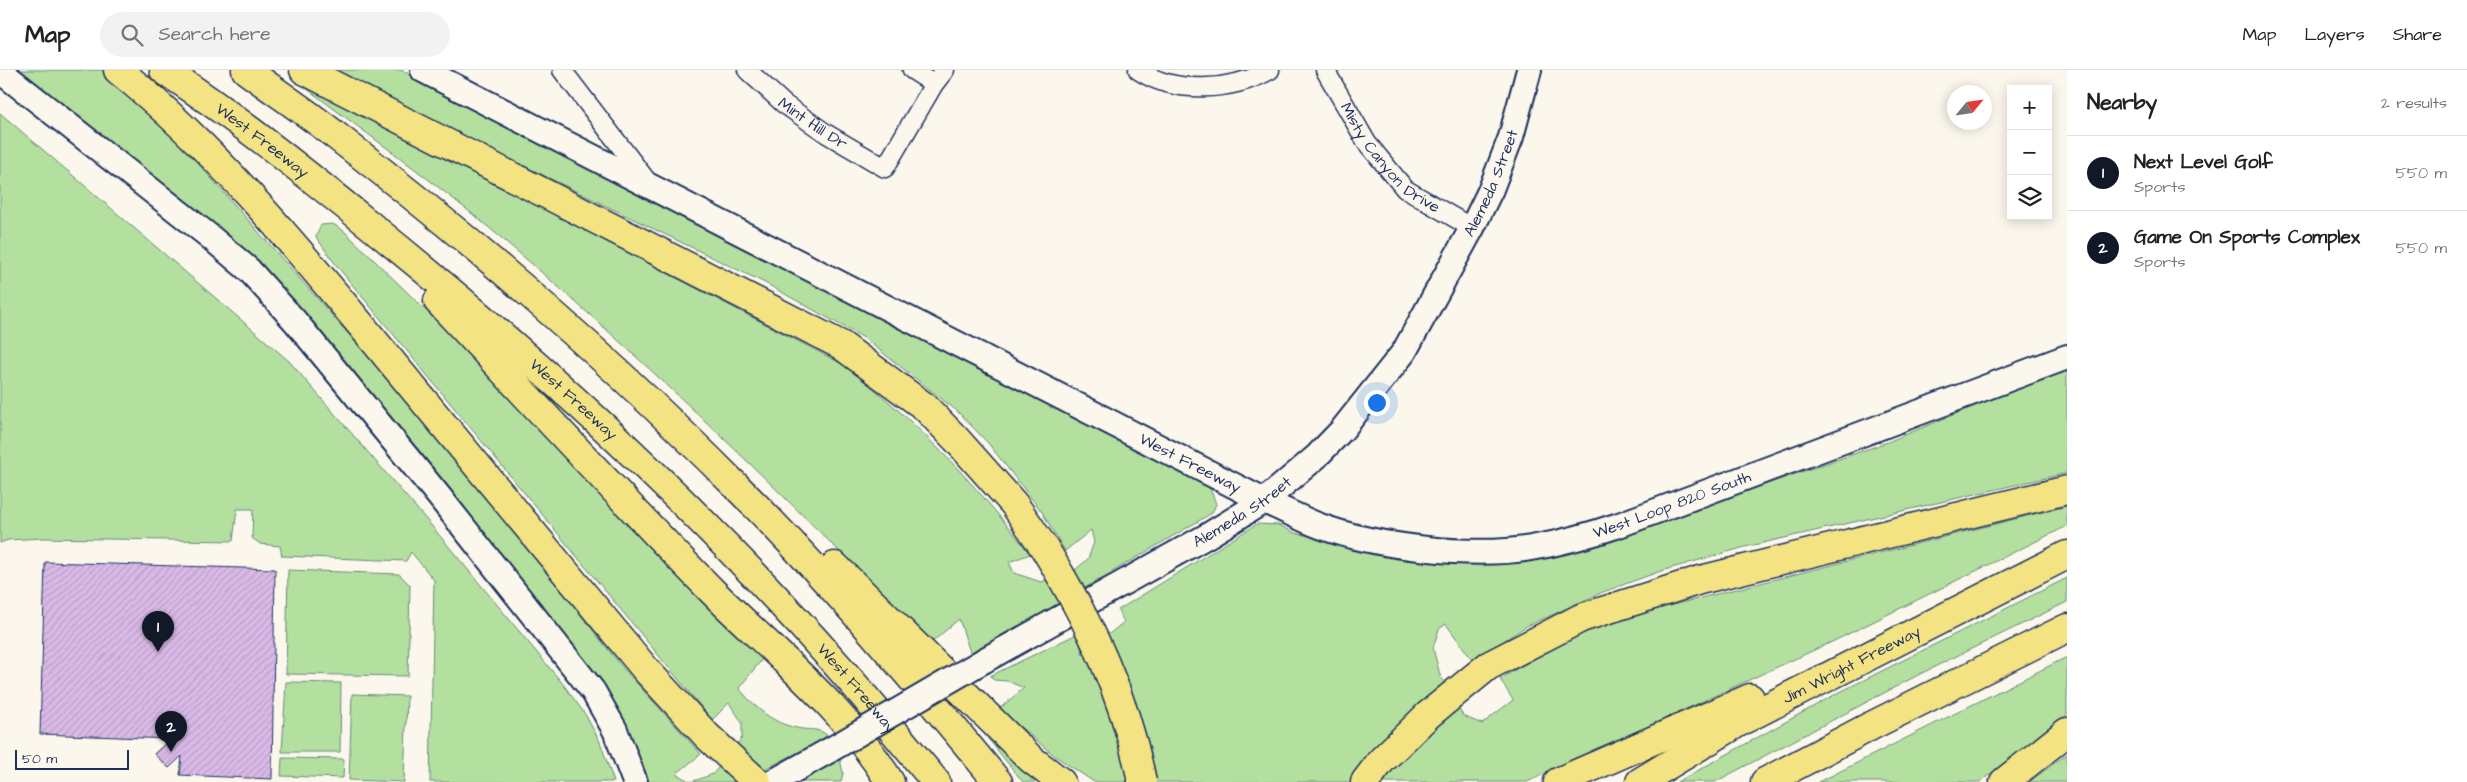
<!DOCTYPE html>
<meta charset="utf-8">
<style>
:root{--surface:#fff;--page:#f2f2f2;--text:#222;--muted:#767676;--line:#e0e0e0;--accent:#111827}
body{margin:0;font-family:"Architects Daughter",sans-serif;background:var(--page);color:var(--text)}
.controls{position:absolute;right:15px;top:15px;display:grid;overflow:hidden;border-radius:0px;box-shadow:0 2px 12px #0003}
.controls button{width:45px;height:45px;display:grid;place-items:center;padding:0;border:0;border-bottom:1px solid var(--line);background:var(--surface);color:var(--text);font:25px sans-serif}
.compass{position:absolute;left:1947px;top:15px;width:45px;height:45px;border-radius:50%;background:var(--surface);box-shadow:0 2px 12px #0003;rotate:61deg}
.scale{position:absolute;left:15px;bottom:12px;width:114px;box-sizing:border-box;padding-left:5px;border:2px solid #1b2f5e;border-top:0;font-size:14px;line-height:18px;white-space:nowrap;color:#1b2f5e;-webkit-text-stroke:4px #fbf7ec;paint-order:stroke}
.you{position:absolute;left:1376px;top:332px;width:18px;height:18px;margin:-12px;border:4px solid #fff;border-radius:50%;background:#1a73e8;box-shadow:0 0 0 8px #1a73e833}
.badge{display:grid;place-items:center;width:32px;height:32px;border-radius:50%;background:var(--accent);color:#fff;font-size:16px;font-weight:700}
.pin{position:absolute;translate:-50% -41px;filter:drop-shadow(0 1px 2px #0008)}
.pin::after{content:'';position:absolute;top:26px;width:18px;height:15px;background:inherit;clip-path:polygon(0 0,100% 0,50% 100%)}
.list{margin:0;padding:0;list-style:none}
h2{display:flex;justify-content:space-between;align-items:center;height:65px;margin:0;padding:0 20px;font-size:21px}
h2 small{font-size:16px;font-weight:400;color:var(--muted)}
.list li{display:grid;grid-template-columns:32px 1fr auto;gap:15px;align-items:center;box-sizing:border-box;height:75px;padding:0 20px;border-top:1px solid var(--line)}
.list b{display:block;font-size:19px;white-space:nowrap}
.list p{margin:0;font-size:16px;white-space:nowrap;color:var(--muted)}
.list em{font-size:16px;font-style:normal;color:var(--muted)}
.icon{flex:none;width:28px;height:28px;fill:none;stroke:currentColor;stroke-width:2;stroke-linecap:round;stroke-linejoin:round}
.map{position:relative;flex:none;width:2067px;height:712px;overflow:hidden}
header{display:flex;align-items:center;gap:30px;box-sizing:border-box;height:70px;padding:0 25px;background:var(--surface);border-bottom:1px solid var(--line)}
header strong{font-size:24px}
nav{display:flex;gap:28px;margin-inline-start:auto;font-size:18px}
.search{width:350px;height:45px;background:var(--page);display:flex;align-items:center;gap:12px;box-sizing:border-box;padding:0 18px;border-radius:28px;color:var(--muted);font-size:19px}
main{display:flex}
aside{flex:1;background:var(--surface)}
.map>svg:first-child{display:block}
.green{fill:#b3e09e;stroke:#67887e}
.building{fill:url(#building-hatch);stroke:#1b2f5e}
.lines{fill:none;stroke-linecap:round;stroke-linejoin:round}
.street-casing{stroke:#1b2f5e;stroke-width:21}
.secondary-casing{stroke:#1b2f5e;stroke-width:28}
.highway-casing{stroke:#1b2f5e;stroke-width:31}
.street{stroke:#fbf7ec;stroke-width:18}
.secondary{stroke:#fbf7ec;stroke-width:24}
.highway{stroke:#f4e382;stroke-width:28}
.secondary-bridge-casing{stroke:#1b2f5e;stroke-width:28;stroke-linecap:butt}
.highway-bridge-casing{stroke:#1b2f5e;stroke-width:31;stroke-linecap:butt}
.secondary-bridge{stroke:#fbf7ec;stroke-width:24}
.highway-bridge{stroke:#f4e382;stroke-width:28}
.labels{text-anchor:middle;dominant-baseline:central;stroke-width:4;stroke-linejoin:round;paint-order:stroke}
.street-label{font-size:16px;fill:#1b2f5e;stroke:#fbf7ec}
</style>
<header>
<strong>Map</strong>
<div class="search"><svg class="icon" aria-label="search" viewBox="0 0 24 24"><circle cx="10" cy="10" r="6"/><path d="M15 15l6 6"/></svg>Search here</div>
<nav><a>Map</a><a>Layers</a><a>Share</a></nav>
</header>
<main>
<div class="map">
<svg width="2067" height="712" viewBox="0 0 2067 712">
<defs>
<pattern id="building-hatch" width="6" height="6" patternUnits="userSpaceOnUse" patternTransform="scale(1.25)"><rect width="6" height="6" fill="#d9b9e6"/><path d="M-1 1l2-2M0 6l6-6M5 7l2-2" fill="none" stroke="#ba9fc8"/></pattern>
</defs>
<rect width="100%" height="100%" fill="#fbf7ec"/>
<filter id="ink" filterUnits="userSpaceOnUse"><feTurbulence type="fractalNoise" baseFrequency=".02" numOctaves="2"/><feDisplacementMap in="SourceGraphic" scale="10" xChannelSelector="R" yChannelSelector="G"/><feConvolveMatrix kernelMatrix="1 2 1 2 8 2 1 2 1" color-interpolation-filters="sRGB"/></filter>
<g filter="url(#ink)">
<!-- green -->
<g class="green">
<path d="M14 0H101L121 17 189 83 374 293 536 489 623 598 701 684 676 704 691 712 713 704 742 668V652L729 633 712 650 336 195 316 167 321 155 333 154 344 161 508 320 763 588 739 618C754 637 772 653 797 658 808 661 817 657 827 665L826 669 738 712H649L623 650 319 268Z"/>
<path d="M335 0H401L1208 413 1216 434 1212 443 971 585 959 549 931 573C794 435 654 297 505 171 438 114 366 63 295 10L846 296C918 353 973 411 1030 484L1009 492 1014 503 1041 512 1075 500 1088 489 1094 472 1091 460 1065 481 1042 442 988 373 957 341 864 268 765 213 487 78Z"/>
<path d="M0 43 289 291 430 454 563 614 585 644 600 672 614 712H430L434 510 411 482 406 491 282 486 280 476 260 474 252 468 253 439H237L233 471 42 468 8 470 0 473Z"/>
<path d="M2067 298V403L1745 477 1661 501 1603 522 1525 557 1473 591 1446 554 1439 559 1433 578 1440 605 1463 646 1482 654 1513 630 1500 609 1550 579 1609 551 2067 436V456L1836 570 1527 712H1094L1055 686 999 639 1024 618 1007 611 994 610 990 606 1077 564 1083 585 1124 552 1118 540 1257 454 1279 455 1295 463 1429 491 1698 438 1885 373Z"/>
<path d="M288 500 399 504 410 515 408 606 286 604Z"/>
<path d="M2067 508V532L1920 604 1715 712H1677L1836 624Z"/>
<path d="M2067 587V645L1980 712H1819Z"/>
<path d="M286 612 341 613 340 682H282Z"/>
<path d="M352 624 407 626 404 712 349 710Z"/>
<path d="M968 644 1044 712H1023Z"/>
<path d="M2067 684V712H2029Z"/>
<path d="M282 688 344 689 343 708 281 706Z"/>
<path d="M840 689 843 703 841 712H797Z"/>
</g>
<!-- building -->
<path class="building" d="M45 492 275 499 272 709 180 705 182 686 169 698 154 684 170 669 40 664Z"/>
<g class="lines">
<defs>
<g id="street">
<path d="M562 0 647 111"/>
<path id="s1" d="M747 0 784 34 827 64 885 98 934 14 945 0"/>
<path d="M912 0 934 14"/>
<path d="M1138 0C1175 25 1232 21 1270 0"/>
<path id="s2" d="M1325 0 1367 73 1405 119 1472 158"/>
</g>
<g id="secondary">
<path id="s3" d="M423 0 1264 431C1283 439 1301 449 1320 456 1376 477 1472 488 1531 478 1561 473 1590 465 1619 455L2067 287"/>
<path d="M0 1 209 166 249 200 295 251 438 425 593 621 615 660 635 712"/>
<path id="s4" d="M983 591 1207 466 1264 431 1316 387 1342 360 1404 282 1472 158 1491 119 1511 67 1529 0"/>
<path d="M773 712 830 680"/>
</g>
<g id="highway">
<path d="M118 0C220 82 302 184 385 284 473 390 560 496 647 601L707 666 757 712"/>
<path id="s5" d="M164 0C236 47 304 102 371 156 537 290 696 435 837 595 871 633 903 673 936 712"/>
<path d="M246 0C277 23 309 44 339 68 479 176 614 293 739 419 831 511 915 611 998 712"/>
<path d="M304 0 841 275 925 337 957 370 1014 434 1045 479"/>
<path d="M438 231C529 328 619 427 713 522 773 582 845 638 890 712"/>
<path d="M835 496 1031 689 1061 712"/>
<path d="M1365 712 1381 691 1428 645 1488 596 1581 548 1700 510 2067 420"/>
<path d="M1558 712 1750 628"/>
<path id="s6" d="M1640 712 1741 651 2067 485"/>
<path d="M1765 712 1871 656 2067 558"/>
<path d="M2004 712 2067 662"/>
</g>
</defs>
<!-- street casing -->
<use href="#street" class="street-casing"/>
<!-- secondary casing -->
<use href="#secondary" class="secondary-casing"/>
<!-- highway casing -->
<use href="#highway" class="highway-casing"/>
<!-- street -->
<use href="#street" class="street"/>
<!-- secondary -->
<use href="#secondary" class="secondary"/>
<!-- highway -->
<use href="#highway" class="highway"/>
<defs>
<path id="secondary-bridge" d="M830 680 983 591"/>
<path id="highway-bridge" d="M1045 479C1089 551 1126 628 1142 712"/>
</defs>
<!-- secondary-bridge casing -->
<use href="#secondary-bridge" class="secondary-bridge-casing"/>
<!-- highway-bridge casing -->
<use href="#highway-bridge" class="highway-bridge-casing"/>
<!-- secondary-bridge -->
<use href="#secondary-bridge" class="secondary-bridge"/>
<!-- highway-bridge -->
<use href="#highway-bridge" class="highway-bridge"/>
</g>
</g>
<g class="labels">
<!-- street labels -->
<g class="street-label">
<text stroke="none"><textPath href="#s1" startOffset="85">Mint Hill Dr</textPath></text>
<text stroke="none"><textPath href="#s5" startOffset="121">West Freeway</textPath></text>
<text stroke="none"><textPath href="#s2" startOffset="111">Misty Canyon Drive</textPath></text>
<text stroke="none"><textPath href="#s4" startOffset="719">Alemeda Street</textPath></text>
<text stroke="none"><textPath href="#s5" startOffset="526">West Freeway</textPath></text>
<text stroke="none"><textPath href="#s3" startOffset="862">West Freeway</textPath></text>
<text stroke="none"><textPath href="#s3" startOffset="1368">West Loop 820 South</textPath></text>
<text stroke="none"><textPath href="#s4" startOffset="299">Alemeda Street</textPath></text>
<text stroke="none"><textPath href="#s6" startOffset="242">Jim Wright Freeway</textPath></text>
<text stroke="none"><textPath href="#s5" startOffset="931">West Freeway</textPath></text>
</g>
</g>
</svg>
<div class="controls">
<button>+</button>
<button>−</button>
<button><svg class="icon" aria-label="layers" viewBox="0 0 24 24"><path d="M12 4l9 5-9 5-9-5zM3 14l9 5 9-5"/></svg></button>
</div>
<svg class="compass" viewBox="-18 -18 36 36"><path d="M0-13l5 13h-10z" fill="#e53935"/><path d="M0 13l5-13h-10z" fill="#767676"/></svg>
<div class="scale">50 m</div>
<div class="you"></div>
<div class="pin badge" style="left:158px;top:582px">1</div>
<div class="pin badge" style="left:171px;top:682px">2</div>
</div>
<aside>
<h2>Nearby<small>2 results</small></h2>
<ul class="list">
<li><span class="badge">1</span><div><b>Next Level Golf</b><p>Sports</p></div><em>550 m</em></li>
<li><span class="badge">2</span><div><b>Game On Sports Complex</b><p>Sports</p></div><em>550 m</em></li>
</ul>
</aside>
</main>
